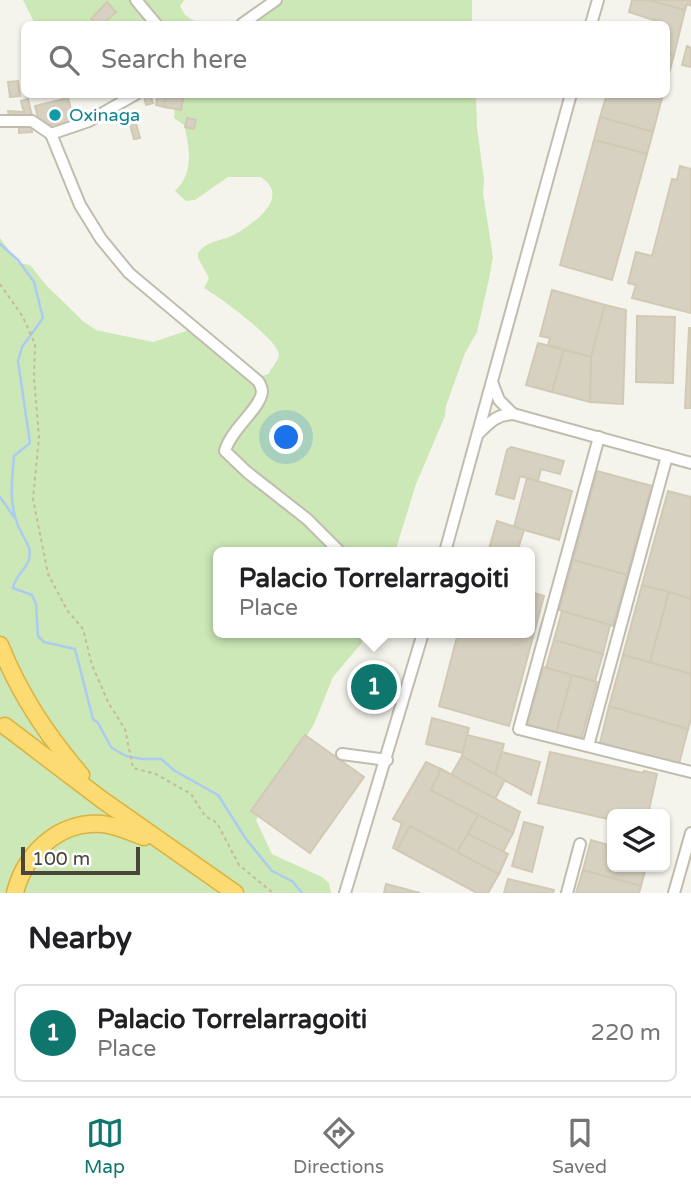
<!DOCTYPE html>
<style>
:root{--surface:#fff;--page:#f2f2f2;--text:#202124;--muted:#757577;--line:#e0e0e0;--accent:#0f766e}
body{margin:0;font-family:"Varela Round",sans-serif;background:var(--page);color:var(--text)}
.controls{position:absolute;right:21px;bottom:21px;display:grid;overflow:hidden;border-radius:10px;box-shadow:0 2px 5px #0004}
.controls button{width:63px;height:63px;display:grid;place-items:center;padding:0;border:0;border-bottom:2px solid var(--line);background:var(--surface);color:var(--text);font:35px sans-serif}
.scale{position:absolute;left:21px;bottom:18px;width:119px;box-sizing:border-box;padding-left:7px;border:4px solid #4a4539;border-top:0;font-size:19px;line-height:24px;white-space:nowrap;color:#4a4539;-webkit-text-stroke:5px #fff;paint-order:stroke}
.you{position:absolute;left:287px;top:438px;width:24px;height:24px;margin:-18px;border:5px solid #fff;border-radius:50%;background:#1a73e8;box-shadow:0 0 0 10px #1a73e833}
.badge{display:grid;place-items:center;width:46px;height:46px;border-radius:50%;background:var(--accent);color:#fff;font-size:23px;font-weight:700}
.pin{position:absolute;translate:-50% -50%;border:4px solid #fff;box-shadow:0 2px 7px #0006}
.popup{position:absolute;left:213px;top:547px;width:322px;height:91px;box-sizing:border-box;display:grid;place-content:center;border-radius:10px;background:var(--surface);filter:drop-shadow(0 2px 5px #0005);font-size:23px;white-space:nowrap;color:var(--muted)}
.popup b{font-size:26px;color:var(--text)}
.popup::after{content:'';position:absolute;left:50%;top:100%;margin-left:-14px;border:14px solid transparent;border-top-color:var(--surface)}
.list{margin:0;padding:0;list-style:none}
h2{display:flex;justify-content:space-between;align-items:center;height:91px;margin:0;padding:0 28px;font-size:30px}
h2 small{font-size:23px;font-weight:400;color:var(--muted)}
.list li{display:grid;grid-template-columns:46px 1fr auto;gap:21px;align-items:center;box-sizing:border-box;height:98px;margin:0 14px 14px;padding:0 14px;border:2px solid var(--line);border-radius:10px}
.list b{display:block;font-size:26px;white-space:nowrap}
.list p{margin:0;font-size:23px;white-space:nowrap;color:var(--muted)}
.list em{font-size:23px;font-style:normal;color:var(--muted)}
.icon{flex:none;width:38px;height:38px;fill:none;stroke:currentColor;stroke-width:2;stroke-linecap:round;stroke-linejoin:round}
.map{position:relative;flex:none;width:691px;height:893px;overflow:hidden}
.search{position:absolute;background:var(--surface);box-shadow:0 2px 5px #0004;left:21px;right:21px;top:21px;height:77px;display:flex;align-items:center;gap:18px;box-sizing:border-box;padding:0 24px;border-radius:10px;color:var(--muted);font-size:26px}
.sheet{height:203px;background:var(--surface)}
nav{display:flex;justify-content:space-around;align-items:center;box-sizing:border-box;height:98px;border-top:2px solid var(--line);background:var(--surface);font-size:19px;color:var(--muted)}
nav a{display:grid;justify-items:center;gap:4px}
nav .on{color:var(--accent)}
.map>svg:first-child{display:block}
.green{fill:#cce8b6}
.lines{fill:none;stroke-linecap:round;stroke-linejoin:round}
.stream{stroke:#abccf0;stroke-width:2.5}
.building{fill:#d7d1c1;stroke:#d2c9b5;stroke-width:2}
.minor-casing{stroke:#c1bdae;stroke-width:14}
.highway-casing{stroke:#dbb240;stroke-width:19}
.path{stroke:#c3baa0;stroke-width:2;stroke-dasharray:3.5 3.5;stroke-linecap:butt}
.minor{stroke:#fff;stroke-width:10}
.highway{stroke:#fbdb72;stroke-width:16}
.culture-dot{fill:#0f9aa8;stroke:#fff;stroke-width:2.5}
.labels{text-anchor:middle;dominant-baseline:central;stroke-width:6;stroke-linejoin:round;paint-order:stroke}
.culture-label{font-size:18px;fill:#0d838f;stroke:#fff;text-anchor:start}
</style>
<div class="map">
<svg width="691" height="893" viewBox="0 0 691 893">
<rect width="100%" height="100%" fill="#f5f4ec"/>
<!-- green -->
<g class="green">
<path d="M23 0H184L180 6 185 15 199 24H35Z"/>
<path d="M264 0H472V24H245L268 4Z"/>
<path d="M176 95H476L477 127 484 180 483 193 493 257 489 279 477 332 465 353 446 406 445 416 416 484 395 552H218V633H370L333 677 314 724 256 820 272 854 322 877 329 883 331 893H0V238L18 263 30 265 46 285 84 322 96 330 153 342 189 330 260 377 268 374C271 369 278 361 279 355 279 340 218 296 204 288L209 278 198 258V253C208 239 223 242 237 233 257 221 290 197 261 177H228L195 200 186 201 175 191C194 173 190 148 184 125L174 118Z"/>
</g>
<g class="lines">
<!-- stream -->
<g class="stream">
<path d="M0 244 18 260 34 282 43 318 22 347 18 361 30 443 14 456C12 479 9 501 17 523 20 531 26 540 29 548 34 566 15 573 13 588L32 595 36 604 38 636 44 642 75 649 93 719 98 723 111 747 117 751 126 756 142 759H161L175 771 218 795 246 839 272 871 292 881 302 893"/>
<path d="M0 497 14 517"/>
</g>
</g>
<!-- building -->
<g class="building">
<path d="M632 0H648L685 10 674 55 666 53V24L629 12Z"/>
<path d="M648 0H691V6L687 4 685 10Z"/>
<path d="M107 2 116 12 103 24H97L91 19Z"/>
<path d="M687 46 691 48V67L682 65Z"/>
<path d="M666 53 674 55 668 77 666 76Z"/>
<path d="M18 81 20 96 10 97 8 82Z"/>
<path d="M150 94 153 103 146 105 144 96Z"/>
<path d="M155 94H167L164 107 156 105 157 97H155Z"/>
<path d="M167 94H184L181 110 164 107Z"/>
<path d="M607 94H663L653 132 600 117Z"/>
<path d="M68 98 75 123 59 128 58 123 41 128 35 106Z"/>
<path d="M28 99 32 116 10 120 8 111 24 112 21 101Z"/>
<path d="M600 117 653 132 647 154 594 140Z"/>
<path d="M187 118 196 120 194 129 185 127Z"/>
<path d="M135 120 140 138 134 139 129 121Z"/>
<path d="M31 123 32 132 19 133V124Z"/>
<path d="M594 140 647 154 612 280 560 265Z"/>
<path d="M680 166 691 169V313L632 298 636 285 628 283 636 252 652 256 672 179 677 180Z"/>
<path d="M552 290 605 305 591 357 548 345 550 338 540 336Z"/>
<path d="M605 305 626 310 623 404 590 402 591 357Z"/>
<path d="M637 316 675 317 673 383 636 382Z"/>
<path d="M689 328H691V408H685Z"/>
<path d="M538 343 564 350 552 392 526 385Z"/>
<path d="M564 350 591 357 590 402 552 392Z"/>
<path d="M511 447 564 461 560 474 541 469 538 481 520 476 514 499 496 494 507 450Z"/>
<path d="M597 471 652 486 627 575 573 560Z"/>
<path d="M527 478 572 491 559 540 514 527Z"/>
<path d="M668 491 691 497V599L642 585Z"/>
<path d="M497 521 524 530 517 552H488Z"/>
<path d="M573 560 627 575 613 626 559 610Z"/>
<path d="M642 585 669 592 650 662 623 655Z"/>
<path d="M530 592 544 596 509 726 439 706 458 633H530Z"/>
<path d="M669 592 691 599V674L650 662Z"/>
<path d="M562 611 610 625 603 654 554 640Z"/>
<path d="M554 640 603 654 595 681 546 668Z"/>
<path d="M623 655 691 674V719L688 729 609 706Z"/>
<path d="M543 667 572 675 556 733 527 725Z"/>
<path d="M368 674 386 680 380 700 362 695Z"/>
<path d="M572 675 597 682 581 740 556 733Z"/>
<path d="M609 706 688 729 679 764 600 743Z"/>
<path d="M432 718 469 728 463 753 426 744Z"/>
<path d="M305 735 364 777 310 853 251 811Z"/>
<path d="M467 735 504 744 495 775 462 756Z"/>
<path d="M502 752 540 762 531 795 495 775Z"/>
<path d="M550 752 643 773 644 771 657 774 648 814H612V820L538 803Z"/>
<path d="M462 756 505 780 495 799 451 775Z"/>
<path d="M426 762 441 769 431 790 478 815 457 852 410 826 397 850 393 848 402 823 393 819Z"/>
<path d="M441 769 520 812 513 833 431 790Z"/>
<path d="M478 815 513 833 503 852 468 834Z"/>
<path d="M524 822 543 827 532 872 512 866Z"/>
<path d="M410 826 499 874 488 893H477L397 850Z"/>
<path d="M468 834 508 854 499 874 457 852Z"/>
<path d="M591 840 612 846V867H646L641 886 583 870Z"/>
<path d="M583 870 641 886 639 893H576Z"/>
<path d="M508 879 554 890 553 893H504Z"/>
<path d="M386 884 420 893H384Z"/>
</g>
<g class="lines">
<defs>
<g id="minor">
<path d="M136 0 156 24"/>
<path d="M242 24 276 0"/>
<path d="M591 24 598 0"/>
<path d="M0 121H32L51 134 80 205 101 239 129 273 258 381C260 384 262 389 262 392 260 409 231 429 225 451L247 472 307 519 340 552"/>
<path d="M51 134 89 121 136 94"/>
<path d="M492 382 499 400 513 414"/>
<path d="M478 434C489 423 497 414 513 414L691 463"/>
<path d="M599 437 519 729 691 772"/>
<path d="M445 552 571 94"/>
<path d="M588 746 667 456"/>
<path d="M342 754 387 760"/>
<path d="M345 893 423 633"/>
<path d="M567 893 580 844"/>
<path d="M674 893 691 833"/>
</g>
<g id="highway">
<path d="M0 645C20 695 47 735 81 775"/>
<path d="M5 726 101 799 235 893"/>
<path d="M15 893C25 853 59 821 102 824 116 825 130 832 144 837"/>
</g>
</defs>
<!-- minor casing -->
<use href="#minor" class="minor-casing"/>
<!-- highway casing -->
<use href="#highway" class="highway-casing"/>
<!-- path -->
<path class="path" d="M0 284 23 317 35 344 34 378 39 437 33 499 48 574 67 610 83 629 92 665 109 704 125 729 133 768 156 774 191 794 205 816 217 823 239 865 273 893"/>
<!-- minor -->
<use href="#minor" class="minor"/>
<!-- highway -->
<use href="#highway" class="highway"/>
</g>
<!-- markers -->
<circle class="culture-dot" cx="55" cy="115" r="7"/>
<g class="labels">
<!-- culture labels -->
<g class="culture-label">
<text x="69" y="115">Oxinaga</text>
</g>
</g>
</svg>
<div class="controls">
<button><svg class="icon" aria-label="layers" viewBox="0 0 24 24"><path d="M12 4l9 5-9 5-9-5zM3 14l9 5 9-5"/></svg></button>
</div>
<div class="scale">100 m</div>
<div class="you"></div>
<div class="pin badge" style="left:374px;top:687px">1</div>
<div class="popup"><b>Palacio Torrelarragoiti</b>Place</div>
<div class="search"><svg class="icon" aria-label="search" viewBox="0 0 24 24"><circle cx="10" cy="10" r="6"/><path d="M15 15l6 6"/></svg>Search here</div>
</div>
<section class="sheet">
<h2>Nearby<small></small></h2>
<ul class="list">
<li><span class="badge">1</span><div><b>Palacio Torrelarragoiti</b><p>Place</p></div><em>220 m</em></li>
</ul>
</section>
<nav>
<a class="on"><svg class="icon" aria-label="map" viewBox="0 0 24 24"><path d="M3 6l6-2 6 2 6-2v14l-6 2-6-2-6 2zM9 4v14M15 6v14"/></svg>Map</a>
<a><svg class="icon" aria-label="directions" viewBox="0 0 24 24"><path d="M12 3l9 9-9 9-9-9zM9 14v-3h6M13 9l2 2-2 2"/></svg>Directions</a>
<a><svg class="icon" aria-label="saved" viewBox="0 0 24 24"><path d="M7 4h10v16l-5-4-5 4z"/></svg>Saved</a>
</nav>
